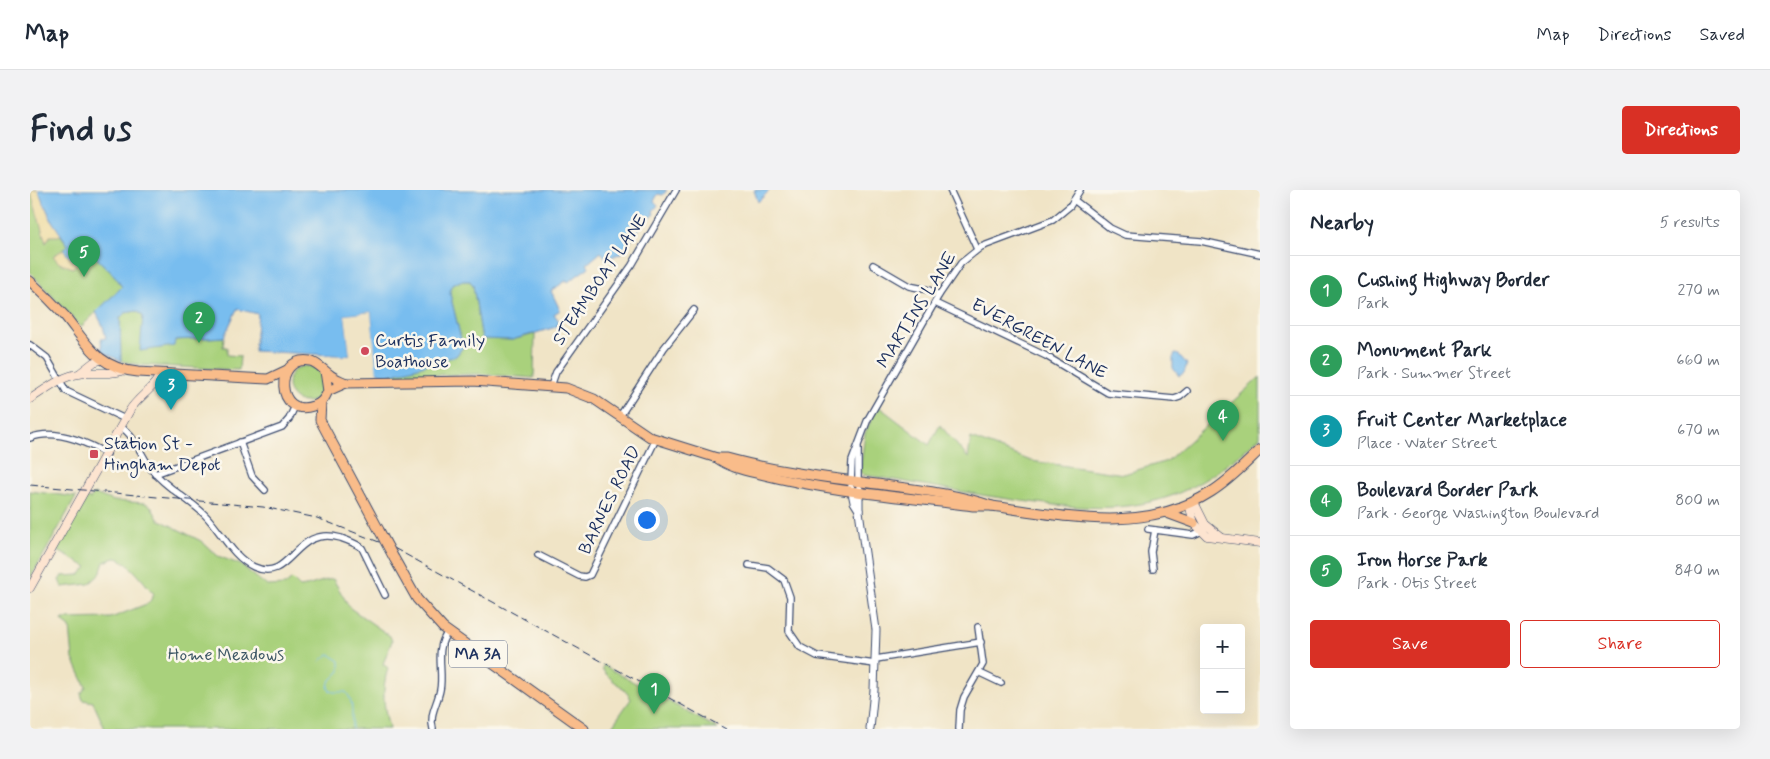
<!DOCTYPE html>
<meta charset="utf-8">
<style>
:root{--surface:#fff;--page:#f2f2f3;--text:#1f2937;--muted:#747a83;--line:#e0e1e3;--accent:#d93025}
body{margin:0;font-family:Mynerve,sans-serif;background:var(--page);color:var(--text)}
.controls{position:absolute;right:15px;bottom:15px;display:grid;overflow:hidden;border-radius:5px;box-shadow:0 5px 20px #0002}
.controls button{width:45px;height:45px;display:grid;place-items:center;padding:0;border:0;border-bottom:1px solid var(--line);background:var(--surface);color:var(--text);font:25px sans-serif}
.you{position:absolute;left:616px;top:329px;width:18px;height:18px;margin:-12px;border:4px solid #fff;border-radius:50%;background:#1a73e8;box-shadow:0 0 0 8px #1a73e833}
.badge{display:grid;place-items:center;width:32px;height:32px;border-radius:50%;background:var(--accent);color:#fff;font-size:16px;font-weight:700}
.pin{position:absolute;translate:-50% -41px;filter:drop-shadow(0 1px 2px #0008)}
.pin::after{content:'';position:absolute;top:26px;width:18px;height:15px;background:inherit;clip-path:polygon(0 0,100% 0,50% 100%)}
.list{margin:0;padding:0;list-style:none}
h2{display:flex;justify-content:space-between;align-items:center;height:65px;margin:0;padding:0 20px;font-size:21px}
h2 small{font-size:16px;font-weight:400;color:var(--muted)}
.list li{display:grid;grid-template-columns:32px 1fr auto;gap:15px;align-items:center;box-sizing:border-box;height:70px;padding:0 20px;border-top:1px solid var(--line)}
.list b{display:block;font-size:19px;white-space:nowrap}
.list p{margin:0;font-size:16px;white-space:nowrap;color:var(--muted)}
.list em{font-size:16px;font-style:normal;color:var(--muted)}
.actions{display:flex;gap:10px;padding:15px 20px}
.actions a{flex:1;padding:11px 0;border:1px solid var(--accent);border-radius:5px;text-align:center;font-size:18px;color:var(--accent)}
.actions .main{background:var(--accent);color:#fff}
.map{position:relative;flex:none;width:1230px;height:539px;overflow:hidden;border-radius:5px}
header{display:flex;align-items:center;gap:30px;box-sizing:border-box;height:70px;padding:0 25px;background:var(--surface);border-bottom:1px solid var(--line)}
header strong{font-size:24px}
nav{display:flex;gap:28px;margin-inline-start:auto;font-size:18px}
.intro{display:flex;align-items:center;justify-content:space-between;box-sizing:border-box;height:120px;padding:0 30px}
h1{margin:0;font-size:35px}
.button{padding:12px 22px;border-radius:5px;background:var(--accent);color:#fff;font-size:18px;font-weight:700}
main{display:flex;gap:30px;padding:0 30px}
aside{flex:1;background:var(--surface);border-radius:5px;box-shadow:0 5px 20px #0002}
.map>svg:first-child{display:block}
.green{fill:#a9d17c;stroke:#62806d}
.sand{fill:#eeda9e;stroke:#84847e}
.water{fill:#78bdef;stroke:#4a76a6}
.pier{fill:#f0e4c6}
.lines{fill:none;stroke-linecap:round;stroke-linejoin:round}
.stream{stroke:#78bdef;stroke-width:1}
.minor-casing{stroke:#3b4a6e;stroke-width:8}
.tertiary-casing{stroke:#3b4a6e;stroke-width:9}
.secondary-casing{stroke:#3b4a6e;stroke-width:9}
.primary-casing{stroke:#3b4a6e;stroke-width:11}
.minor{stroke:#fff;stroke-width:5.5}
.tertiary{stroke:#fff;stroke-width:7}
.secondary{stroke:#fde4d0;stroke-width:8}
.primary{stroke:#f9bc8a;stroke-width:9}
.rail{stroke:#1b2f5e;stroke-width:1;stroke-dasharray:8 4;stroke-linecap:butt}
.primary-bridge-casing{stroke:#3b4a6e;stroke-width:11;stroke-linecap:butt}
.primary-bridge{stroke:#f9bc8a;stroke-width:9}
.poi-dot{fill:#d1495b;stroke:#fbf7ec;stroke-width:2}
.labels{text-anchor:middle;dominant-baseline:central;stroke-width:5;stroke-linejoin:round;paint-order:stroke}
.shield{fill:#fbf7ec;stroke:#5e6b89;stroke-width:1}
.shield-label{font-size:16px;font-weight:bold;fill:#1b2f5e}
.street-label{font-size:18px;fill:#1b2f5e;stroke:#fbf7ec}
.poi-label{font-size:18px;fill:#1b2f5e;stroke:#fbf7ec;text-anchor:start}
.park-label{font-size:18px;fill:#3e5866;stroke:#fbf7ec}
</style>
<header>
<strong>Map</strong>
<nav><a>Map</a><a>Directions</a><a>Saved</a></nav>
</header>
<div class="intro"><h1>Find us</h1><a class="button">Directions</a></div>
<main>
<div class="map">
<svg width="1230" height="539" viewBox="0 0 1230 539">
<rect width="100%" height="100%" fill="#fbf7ec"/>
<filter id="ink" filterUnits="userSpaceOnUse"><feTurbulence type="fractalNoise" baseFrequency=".02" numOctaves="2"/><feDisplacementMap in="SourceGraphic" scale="10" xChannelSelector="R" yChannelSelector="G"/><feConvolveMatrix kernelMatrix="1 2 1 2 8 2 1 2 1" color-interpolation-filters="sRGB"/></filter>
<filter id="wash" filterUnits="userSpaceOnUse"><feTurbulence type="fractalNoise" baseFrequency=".0096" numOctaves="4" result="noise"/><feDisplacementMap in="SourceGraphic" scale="20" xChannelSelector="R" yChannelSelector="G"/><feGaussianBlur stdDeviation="1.12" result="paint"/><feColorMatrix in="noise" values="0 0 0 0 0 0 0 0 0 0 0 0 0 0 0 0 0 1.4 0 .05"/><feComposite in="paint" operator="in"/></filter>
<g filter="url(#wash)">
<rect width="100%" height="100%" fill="#f0e4c6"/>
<!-- green -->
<g class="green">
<path d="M0 0H8L31 46 38 55 59 61 84 85 92 97 51 137 0 82Z"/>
<path d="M430 91H440L443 95 452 149 482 150 505 144 504 188 449 184 357 186 426 166 433 157 420 104 421 96Z"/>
<path d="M107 121 113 126 111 161 144 150 194 147 193 157H197V165L210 166 209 180 111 175 91 171 90 128 95 123Z"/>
<circle cx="276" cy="194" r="18"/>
<path d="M1230 187V247C1205 269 1180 290 1149 303 1097 324 1046 318 992 311 939 304 887 293 834 285L830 282 835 243 848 216 899 255 910 235 938 268 941 248 1001 271 1094 284 1137 271Z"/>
<path d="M0 301 46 307 0 389Z"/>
<path d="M65 304 84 311 115 313 121 316 128 329 171 351 188 366 211 375 237 396 255 395 262 389 270 397C282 396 291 390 303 389L320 418 360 446 362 451 353 474 358 478C351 500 354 517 359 539H75L63 512 53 510 51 504 56 497 43 469 40 437 32 431 33 429 81 428 119 413 124 404C117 396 97 369 86 368 82 368 78 371 74 372L70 384 59 394 32 397 29 390 32 386 50 385 57 377 26 360 56 308 60 309Z"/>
<path d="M573 475 688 539H580L601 509C594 496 580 491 572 479Z"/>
</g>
<!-- sand -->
<g class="sand">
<path d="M0 0H8L22 31 33 44 28 46H20L16 53Z"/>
<path d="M34 59 47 73 43 78 29 73 23 66Z"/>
</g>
<!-- water -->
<g class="water">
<path d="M8 0H637L633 5 628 4 624 11 628 15 623 21 624 24 613 33 593 62 577 69 571 62 557 74 559 77 538 92 537 90 521 101 530 120 524 124 529 131 526 137 482 150 452 149 443 95 440 91H430L421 96 420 104 433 157 426 166 357 186 346 182 341 122 315 125 320 166 224 161 228 124 207 119 194 147 145 150 144 156 110 161 113 126 107 121 95 123 90 128 91 171 72 161 71 149 76 148 73 136 66 122 92 97 84 85 59 61 47 73 37 65 34 59 38 55 22 31Z"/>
<path d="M724 0H740L728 12Z"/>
<path d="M1145 164 1149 165 1157 174 1154 183 1149 186 1143 178V168Z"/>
</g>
<!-- pier -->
<path class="pier" d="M341 122 347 184 344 182 339 125 318 127 322 168 280 165 320 166 315 125Z"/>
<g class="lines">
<!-- stream -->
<path class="stream" d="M290 471 299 464 310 471V481L299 492 298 499 303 502H316C325 512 321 527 322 539"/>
</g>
</g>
<g filter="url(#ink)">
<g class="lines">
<defs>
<g id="minor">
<path d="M920 0 947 59"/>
<path d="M1044 10 1080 38 1095 45 1171 51 1230 64"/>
<path d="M843 75 879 96 899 100 909 105"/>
<path d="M905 113 1016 166 1078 203 1144 209 1150 207 1157 201"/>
<path d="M0 155 17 168 36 201 95 229"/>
<path d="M521 196 526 182 602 75 646 0"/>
<path d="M590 226 634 158 664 120"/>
<path d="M91 237C105 246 112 267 122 280 137 299 158 308 175 325 191 341 202 367 224 377 262 394 263 334 311 348 318 351 326 353 332 358L355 405"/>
<path d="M0 248C24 238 56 252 77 264"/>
<path d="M210 252 222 286 235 300"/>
<path d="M828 258V292"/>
<path d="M125 284 252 237 259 229 265 216"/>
<path d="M821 291 822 271 838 229 909 105 931 73 951 57 1023 30 1040 16 1050 0"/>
<path d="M1118 339 1163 345 1174 340"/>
<path d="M508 365 549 386 555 387 560 385 626 249"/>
<path d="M719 375 738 378 754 390 760 407 759 441 770 457 787 466 845 474"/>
<path d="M1123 379 1121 362 1125 340"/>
<path d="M846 469 951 452"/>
<path d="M950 483 971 493"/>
<path d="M403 539C399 524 407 515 410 500 414 481 404 459 418 442"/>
<path d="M929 539 930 520 934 507 953 474 948 437"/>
</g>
<g id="tertiary">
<path d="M821 298 824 312 829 320"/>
<path d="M829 299V321L846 440 844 500 840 539"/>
</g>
<g id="secondary">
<path d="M50 183 64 172 71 170"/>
<path d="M0 209C15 200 31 186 49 184 65 181 79 186 95 180"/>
<path d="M1164 312 1175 334 1191 347"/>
<path d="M1159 314 1164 333 1177 346 1230 353"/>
<path d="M0 398 100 220C108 207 126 197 131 183"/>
</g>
<g id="primary">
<path d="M0 91C12 102 24 114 35 126 58 155 68 178 108 182L238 189 257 180"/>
<path d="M295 181 298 201C295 209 291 214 283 216 246 229 243 165 280 171 288 173 292 179 299 184 303 188 310 190 316 193"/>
<path d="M298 201 316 193 443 191 536 198 564 209 620 247 687 268H697C748 282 801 288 854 295 890 300 928 304 962 316"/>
<path d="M291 212 290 230 349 340"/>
<path d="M687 268C700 278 718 281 734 285 802 302 874 307 943 316H962C1036 326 1114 345 1181 302 1199 291 1214 275 1230 260"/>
<path d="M1137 323 1164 333"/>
<path d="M364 368 387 409 413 438 554 539"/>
</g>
</defs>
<!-- minor casing -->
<use href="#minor" class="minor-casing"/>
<!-- tertiary casing -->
<use href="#tertiary" class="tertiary-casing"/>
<!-- secondary casing -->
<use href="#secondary" class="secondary-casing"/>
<!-- primary casing -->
<use href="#primary" class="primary-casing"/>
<!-- minor -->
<use href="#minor" class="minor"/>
<!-- tertiary -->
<use href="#tertiary" class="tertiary"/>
<!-- secondary -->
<use href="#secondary" class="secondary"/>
<!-- primary -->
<use href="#primary" class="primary"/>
<!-- rail -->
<path class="rail" d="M0 295 233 317 287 328 362 357 696 539"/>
<defs>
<path id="primary-bridge" d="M349 340 364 368"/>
</defs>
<!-- primary-bridge casing -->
<use href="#primary-bridge" class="primary-bridge-casing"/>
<!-- primary-bridge -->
<use href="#primary-bridge" class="primary-bridge"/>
</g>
</g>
<!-- markers -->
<g class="poi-dot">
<circle cx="335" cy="161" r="5"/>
<rect x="59" y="259" width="10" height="10" rx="2.5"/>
</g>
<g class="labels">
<!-- shield labels -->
<rect class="shield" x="419" y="450.5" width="58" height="27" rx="4"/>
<g class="shield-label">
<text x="448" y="464">MA 3A</text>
</g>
<!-- street labels -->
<g class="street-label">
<text transform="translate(570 90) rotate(-56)">STEAMBOAT LANE</text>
<text transform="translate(887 120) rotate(-58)">MARTINS LANE</text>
<text transform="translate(1009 149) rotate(28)">EVERGREEN LANE</text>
<text transform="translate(580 310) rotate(-64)">BARNES ROAD</text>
</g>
<!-- poi labels -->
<g class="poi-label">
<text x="345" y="151">Curtis Family<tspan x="345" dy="21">Boathouse</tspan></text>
<text x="74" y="254">Station St -<tspan x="74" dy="21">Hingham Depot</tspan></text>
</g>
<!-- park labels -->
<g class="park-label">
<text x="196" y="465">Home Meadows</text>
</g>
</g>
</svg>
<div class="controls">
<button>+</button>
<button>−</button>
</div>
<div class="you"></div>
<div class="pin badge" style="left:624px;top:524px;background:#2e9e5b">1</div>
<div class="pin badge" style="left:169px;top:153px;background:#2e9e5b">2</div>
<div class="pin badge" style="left:141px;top:220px;background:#0f9aa8">3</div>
<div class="pin badge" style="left:1193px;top:251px;background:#2e9e5b">4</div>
<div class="pin badge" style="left:54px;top:87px;background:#2e9e5b">5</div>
</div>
<aside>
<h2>Nearby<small>5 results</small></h2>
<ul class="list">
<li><span class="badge" style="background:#2e9e5b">1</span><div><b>Cushing Highway Border</b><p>Park</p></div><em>270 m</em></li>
<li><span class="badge" style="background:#2e9e5b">2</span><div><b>Monument Park</b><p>Park · Summer Street</p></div><em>660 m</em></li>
<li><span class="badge" style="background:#0f9aa8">3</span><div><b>Fruit Center Marketplace</b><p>Place · Water Street</p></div><em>670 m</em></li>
<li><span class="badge" style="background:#2e9e5b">4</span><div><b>Boulevard Border Park</b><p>Park · George Washington Boulevard</p></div><em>800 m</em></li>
<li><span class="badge" style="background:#2e9e5b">5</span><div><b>Iron Horse Park</b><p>Park · Otis Street</p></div><em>840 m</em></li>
</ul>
<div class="actions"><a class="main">Save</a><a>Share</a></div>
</aside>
</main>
